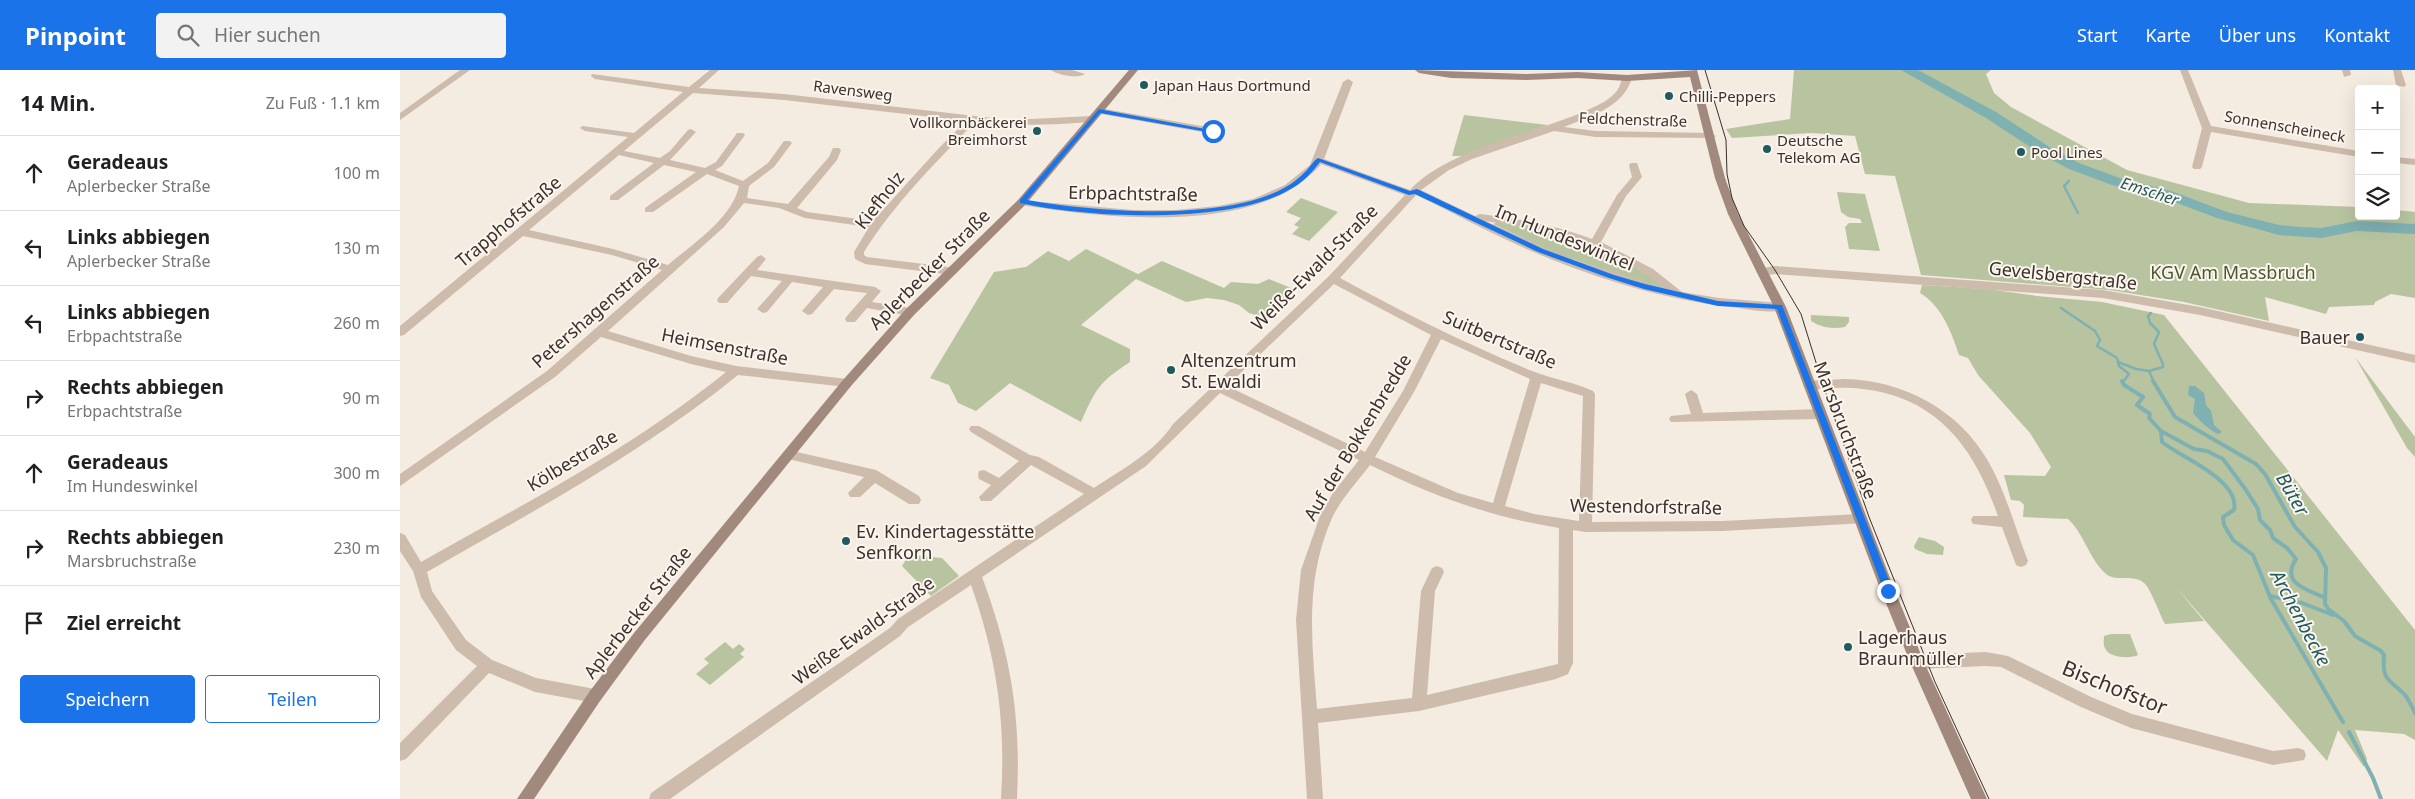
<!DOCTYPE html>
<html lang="de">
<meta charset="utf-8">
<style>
:root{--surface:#fff;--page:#f2f2f2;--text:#202124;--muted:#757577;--line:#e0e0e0;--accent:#1a73e8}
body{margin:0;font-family:"Noto Sans",sans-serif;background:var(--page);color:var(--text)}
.controls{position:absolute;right:15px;top:15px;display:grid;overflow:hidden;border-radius:5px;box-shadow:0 5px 20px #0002}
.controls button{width:45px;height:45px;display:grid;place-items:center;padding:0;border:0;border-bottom:1px solid var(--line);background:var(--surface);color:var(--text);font:25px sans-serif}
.stop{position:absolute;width:15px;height:15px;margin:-11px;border:4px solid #1a73e8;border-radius:50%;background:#fff}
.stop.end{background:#1a73e8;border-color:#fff;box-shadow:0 1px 5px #0008}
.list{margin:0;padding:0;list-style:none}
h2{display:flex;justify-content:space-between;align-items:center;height:65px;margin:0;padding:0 20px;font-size:21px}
h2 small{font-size:16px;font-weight:400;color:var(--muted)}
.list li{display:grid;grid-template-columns:32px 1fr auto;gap:15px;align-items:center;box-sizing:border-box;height:75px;padding:0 20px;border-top:1px solid var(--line)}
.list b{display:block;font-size:19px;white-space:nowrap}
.list p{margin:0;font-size:16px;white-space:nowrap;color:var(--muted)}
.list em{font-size:16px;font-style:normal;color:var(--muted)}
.actions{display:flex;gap:10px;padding:15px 20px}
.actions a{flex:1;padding:11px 0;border:1px solid var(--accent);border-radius:5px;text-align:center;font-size:18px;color:var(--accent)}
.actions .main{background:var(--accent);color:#fff}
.icon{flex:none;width:28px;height:28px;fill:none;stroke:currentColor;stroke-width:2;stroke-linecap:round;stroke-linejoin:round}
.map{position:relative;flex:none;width:2015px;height:729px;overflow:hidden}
header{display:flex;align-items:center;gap:30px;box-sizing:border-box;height:70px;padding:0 25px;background:var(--accent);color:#fff}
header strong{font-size:24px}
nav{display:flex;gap:28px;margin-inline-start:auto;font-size:18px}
.search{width:350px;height:45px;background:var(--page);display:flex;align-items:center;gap:12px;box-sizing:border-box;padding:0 18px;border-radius:5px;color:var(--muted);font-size:19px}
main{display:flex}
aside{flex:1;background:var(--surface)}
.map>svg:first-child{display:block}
.green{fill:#b8c4a0}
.water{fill:#7fb0b2}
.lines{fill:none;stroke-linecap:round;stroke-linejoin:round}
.stream-far1{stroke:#7fb0b2;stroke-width:2.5}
.stream{stroke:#7fb0b2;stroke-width:4}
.river{fill:#7fb0b2;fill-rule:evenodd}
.street{fill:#cdbbac;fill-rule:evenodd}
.secondary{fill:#a18a7d;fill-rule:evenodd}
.tram{stroke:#3b302b;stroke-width:1}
.route{fill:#1a73e8}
.poi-dot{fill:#1f5a5e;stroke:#fbf5ee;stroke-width:2}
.labels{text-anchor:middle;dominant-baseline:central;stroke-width:4;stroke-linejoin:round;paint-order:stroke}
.far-poi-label{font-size:15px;fill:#3b302b;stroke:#fbf5ee;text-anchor:start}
.far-street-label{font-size:15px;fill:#3b302b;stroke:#fbf5ee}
.far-water-label{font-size:16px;font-style:italic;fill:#1f5a5e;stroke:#fbf5ee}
.street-label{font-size:18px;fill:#3b302b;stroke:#fbf5ee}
.park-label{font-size:18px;fill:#4a5a2e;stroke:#fbf5ee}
.poi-label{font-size:18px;fill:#3b302b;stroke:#fbf5ee;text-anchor:start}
.water-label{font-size:19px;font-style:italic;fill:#1f5a5e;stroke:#fbf5ee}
.near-street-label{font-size:21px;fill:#3b302b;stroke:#fbf5ee}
</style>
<header>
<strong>Pinpoint</strong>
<div class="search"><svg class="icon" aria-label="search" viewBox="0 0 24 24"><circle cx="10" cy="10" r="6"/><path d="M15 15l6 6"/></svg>Hier suchen</div>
<nav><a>Start</a><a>Karte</a><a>Über uns</a><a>Kontakt</a></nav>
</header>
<main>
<aside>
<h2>14 Min.<small>Zu Fuß · 1.1 km</small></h2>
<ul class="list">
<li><svg class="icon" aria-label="ahead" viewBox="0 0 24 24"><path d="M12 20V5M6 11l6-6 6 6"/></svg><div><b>Geradeaus</b><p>Aplerbecker Straße</p></div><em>100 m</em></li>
<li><svg class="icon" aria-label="left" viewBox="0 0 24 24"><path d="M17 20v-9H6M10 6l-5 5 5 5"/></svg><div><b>Links abbiegen</b><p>Aplerbecker Straße</p></div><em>130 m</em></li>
<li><svg class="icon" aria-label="left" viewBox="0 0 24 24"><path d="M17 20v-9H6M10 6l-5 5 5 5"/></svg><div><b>Links abbiegen</b><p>Erbpachtstraße</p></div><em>260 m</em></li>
<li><svg class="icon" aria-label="right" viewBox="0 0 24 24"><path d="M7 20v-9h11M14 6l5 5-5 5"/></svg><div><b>Rechts abbiegen</b><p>Erbpachtstraße</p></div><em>90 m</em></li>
<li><svg class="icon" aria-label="ahead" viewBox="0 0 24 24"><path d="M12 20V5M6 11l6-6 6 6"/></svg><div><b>Geradeaus</b><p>Im Hundeswinkel</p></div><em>300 m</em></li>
<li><svg class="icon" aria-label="right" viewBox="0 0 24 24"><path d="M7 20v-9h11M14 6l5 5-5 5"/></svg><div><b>Rechts abbiegen</b><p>Marsbruchstraße</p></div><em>230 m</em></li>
<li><svg class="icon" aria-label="arrive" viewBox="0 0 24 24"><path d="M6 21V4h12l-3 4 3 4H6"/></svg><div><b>Ziel erreicht</b></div></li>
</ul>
<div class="actions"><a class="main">Speichern</a><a>Teilen</a></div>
</aside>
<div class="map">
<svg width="2015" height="729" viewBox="0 0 2015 729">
<rect width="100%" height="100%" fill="#f4ebe1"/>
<!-- green -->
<g class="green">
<path d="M1394 0H1591L1586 4 1594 23 1611 37 1727 100 1849 133 1959 137V146H1996V140L2015 142V228L1991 224 1975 232 1974 235 1929 237 1926 244 1865 227 1869 251 1784 232 1709 220 1521 205 1495 106 1465 104 1455 66 1411 63 1332 68 1326 59 1390 49Z"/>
<path d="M1064 45 1148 55 1063 86H1052Z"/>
<path d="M1437 122 1465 124 1480 181 1449 179 1445 157 1449 153H1462L1460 149 1448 147 1441 142Z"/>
<path d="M901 128 938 142 909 171 892 164 899 157 894 155 901 148 886 142Z"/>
<path d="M1098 152 1172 167 1218 186 1267 217 1264 219 1162 186 1093 154Z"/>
<path d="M686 179 738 204 762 191 824 218 831 212 858 214 869 209 896 220 869 249 849 243 839 235 824 230 807 228 786 232 736 209 681 255 730 279V292C698 313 696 319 681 352L610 313 576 341 558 333 549 315 530 308 594 202 626 197 648 181 669 191Z"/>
<path d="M1522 215 1587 219 1637 226 1702 232 1764 245 2015 560V670L2004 664 1955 660 1967 689 1964 697 1938 660 1927 691 1776 517 1804 551 1765 554C1760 545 1751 519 1744 513 1732 503 1715 513 1705 503 1688 487 1685 465 1668 449L1623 447 1624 435 1620 431 1611 430 1604 405 1645 406 1651 397 1630 363 1578 305 1568 288 1559 285C1552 263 1541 235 1520 223Z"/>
<path d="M1411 245 1449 247V252L1445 257C1432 259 1422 258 1411 251Z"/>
<path d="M1955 287 2015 367V387L2007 378Z"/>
<path d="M1519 467 1535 471 1544 477 1543 485 1527 484 1515 479 1514 476Z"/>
<path d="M509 485 542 488 559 506 531 526 502 496Z"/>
<path d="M1711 564H1730L1738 585C1731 589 1708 588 1705 578 1703 575 1704 569 1704 566Z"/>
<path d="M325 572 333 579 339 574 345 579 340 584 344 587 310 615 296 604 309 593 304 589Z"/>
</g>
<!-- water -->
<path class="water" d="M1789 316H1795L1804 323 1806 335 1811 341 1814 355 1822 362 1818 364C1809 360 1799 350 1793 343L1795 329 1788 325Z"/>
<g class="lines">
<!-- stream-far1 -->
<g class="stream-far1">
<path d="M1678 100 1680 99"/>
<path d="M1669 111 1664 116 1678 143"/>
<path d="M1661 238 1695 261 1700 270 1697 276 1717 288 1719 296 1729 304 1723 312"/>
<path d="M1751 243 1748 246 1750 253 1759 262 1754 274 1763 294V297L1749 301 1754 312"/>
<path d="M1718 292 1736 299 1749 301"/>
</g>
<!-- stream -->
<g class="stream">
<path d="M1722 311 1724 315 1743 327 1737 335 1750 344 1749 348 1761 361 1762 372C1780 387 1841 410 1834 440L1823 447 1824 455 1833 470 1853 485 1871 529 1943 652"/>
<path d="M1753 311 1775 347 1856 394 1865 404 1895 457 1918 482 1926 498 1925 534 1928 539 1944 551 1955 566 1981 581 1984 585C1982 612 1989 608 2005 625 2009 630 2012 637 2015 643"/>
<path d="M1761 361 1794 379 1807 381 1823 389 1846 420 1858 439 1860 450 1870 460 1873 468 1887 478 1896 489C1880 514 1907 519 1925 528"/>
<path d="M1870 526 1902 533 1933 545"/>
<path d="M1949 662 1973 708 1981 729"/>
</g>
<!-- river -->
<path class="river" d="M1501 0H1518L1596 42 1651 78 1679 93 1722 109 1771 121 1827 142 1879 155 1900 157 1921 158 1957 151 2015 154V164L1957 161 1921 168 1879 165 1817 148 1761 127 1712 115 1669 99 1641 84 1586 48Z"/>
<!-- street -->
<g class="street">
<path d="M60 0H70L0 50V43Z"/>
<path d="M310 0H319L299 18 384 24 610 50 692 46 697 49 692 52C652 55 615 56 575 52 536 92 494 134 464 182V185L467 187 556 198 557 201 556 204 552 205 465 194 455 189 454 182 469 157 405 148 379 138 344 133 324 157 208 261 291 286 336 296 447 309 453 313 451 316 447 317 338 305C242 383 134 441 27 502L32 521 66 570 92 590 136 608 195 619 200 621 203 626 200 631 195 633 135 622 89 603 6 689 0 691V673L77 596 56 580 21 527 13 501 0 481V463L5 465 21 492C126 433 232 378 326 302L291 294 201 267 155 307 0 416V404L147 301 262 200 212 185 123 166 4 265 0 266V256L228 67 185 61 180 58 182 56 234 63 283 22 195 9 191 6 192 4 289 17ZM293 23 384 30 566 51 538 79 473 151 407 142 397 138 437 90 441 80 439 78H433L429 87 388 134 347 128 349 116 374 97 392 73 390 71H384L368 93 343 111 315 100 322 96 345 65 343 63H337L316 92 305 98 270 90 296 62 291 59 288 60 270 81 260 88 224 81ZM219 85 254 93 210 126V130H218L264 95 296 102 245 138V142H253L307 104 339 116C332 149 292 174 268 195L213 179 129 160Z"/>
<path d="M651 0H672L685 4C678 9 658 5 651 0Z"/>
<path d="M1780 0H1788L1811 56 1959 81V87L1811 62 1802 97 1800 99H1794L1792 97 1802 58Z"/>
<path d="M1942 0H1950L1951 5 1944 7Z"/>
<path d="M1993 0H2001L2006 15 2004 17 1996 15Z"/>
<path d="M1227 5 1232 8C1223 38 1190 46 1164 57L1196 61 1311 63 1316 66 1314 68 1196 67 1154 61 1072 89 1049 100 1021 120 1075 146 1080 144C1118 149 1156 155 1192 169L1217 125 1232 107 1229 95 1231 93H1237L1242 107 1226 126 1201 172 1253 199 1282 222 1319 228 1380 233 1386 237 1384 240C1368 244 1347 239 1331 237 1259 229 1188 206 1122 177 1086 161 1052 142 1016 125L940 208C1002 242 1066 274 1132 301 1152 309 1174 312 1193 321L1195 324 1192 452 1323 451 1460 444 1465 445 1467 449 1465 453 1323 461 1185 462 1173 460V593L1168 604 1156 609 1019 641 918 653 923 729H907L896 550 901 500 921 443 933 423 959 390 820 323 746 396 582 507C611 585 621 646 617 729H601C606 652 597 588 571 515L508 557 500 566 270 729H249L251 723 490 558 498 549 684 424 631 395 591 431H581L579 427 591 415 579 409 578 405 579 401 584 400 599 408 619 391 571 362 569 359 571 356H579L630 385 639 387 694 418C721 400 755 382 773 354L929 206 1005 125 921 94C916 101 910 105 904 110 839 163 700 148 622 135L617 132 618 130 733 140H776L818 136 853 129 885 115 910 95 943 12 948 9 953 12 924 89 1010 120C1050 76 1145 63 1200 34 1205 32 1211 27 1215 23 1221 18 1220 8 1227 5ZM1085 151C1149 160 1214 176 1265 218L1174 190ZM934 214 1031 265 1003 321 965 382 827 316ZM1041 269 1130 309 1093 433 1058 423 975 387 1014 322ZM1141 313 1183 326 1179 451 1134 444 1105 436ZM970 395C1033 426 1090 447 1159 458L1158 594 1027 625 1035 521 1044 502 1042 498 1037 496 1032 498 1021 521 1012 628 917 639C912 573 904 511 932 448 941 429 957 412 970 395Z"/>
<path d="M699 38 813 58 818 61 813 64 696 43V39Z"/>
<path d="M1996 87 2015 89V95L1996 93Z"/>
<path d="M361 185 366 189 357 200 475 217 481 221 472 232 510 238 516 242 510 246 467 238 455 252H447L445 249 447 246 467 223 434 219 412 244 408 245 402 241 423 217 392 212 367 242 363 243 357 239 382 211 351 206 327 233H319L317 230 319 227 357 187Z"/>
<path d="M1375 196 1703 220 1800 237 2015 285V293L1800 245 1703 228 1375 204 1361 206 1356 202 1357 199Z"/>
<path d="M1444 309C1503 310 1559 340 1588 391 1606 422 1615 458 1628 491L1626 495 1621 497 1616 495 1602 457 1573 454 1571 450 1573 446H1598C1578 389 1548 339 1485 323 1469 319 1452 317 1435 318 1427 318 1417 320 1409 319 1404 319 1405 318 1403 315L1409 311Z"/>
<path d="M1291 320 1297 324 1303 343 1420 339 1426 344 1420 349 1271 352 1269 349 1271 346 1291 344 1285 324Z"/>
<path d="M388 380 476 400 519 426 521 430 519 434H509L475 413 460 427H450L448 423 464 407 384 388 382 385 384 382Z"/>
<path d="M1586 582 1608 586 1691 627 1732 644 1873 681 1898 678 1904 680 1906 685 1904 690 1873 695 1731 658 1681 637 1601 597 1586 596 1517 599 1512 597 1510 592 1512 587 1517 585Z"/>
</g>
<!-- secondary -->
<g class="secondary">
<path d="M729 0H738L626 134 514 245 451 316 244 571 200 631 134 729H117L190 621 234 563 443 310 506 239 618 130Z"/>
<path d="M1015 0 1127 4 1177 2 1227 5 1297 0 1325 108 1338 144 1386 237 1495 521 1524 592 1587 729H1571L1510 592 1481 521 1374 237 1328 144 1315 108 1290 7 1227 11 1177 8 1127 10 1051 8 1019 3Z"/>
</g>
<!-- tram -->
<path class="tram" d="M1305 0 1326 70 1327 104 1332 128 1344 156 1375 200 1401 244 1423 315 1469 447 1535 612 1589 729"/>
</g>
<!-- route -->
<path class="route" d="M699 39 816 61 813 63 700 43 627 130C695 142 823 152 884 118 892 114 900 107 906 101 910 97 913 91 918 88L1010 121 1017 119 1143 179 1214 205 1245 214 1318 231 1382 235 1493 521 1491 523H1485L1484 521 1377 239 1318 236 1244 219 1209 208 1138 182 1015 124 1009 125 920 92C912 103 901 114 889 120 829 155 687 148 620 133V130Z"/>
<!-- markers -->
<g class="poi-dot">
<circle cx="744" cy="15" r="5"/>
<circle cx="1269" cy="26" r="5"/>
<circle cx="637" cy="61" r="5"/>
<circle cx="1367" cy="79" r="5"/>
<circle cx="1621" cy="82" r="5"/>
<circle cx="1960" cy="267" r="5"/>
<circle cx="771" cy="300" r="5"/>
<circle cx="446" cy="471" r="5"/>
<circle cx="1448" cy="577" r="5"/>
</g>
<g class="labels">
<!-- far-poi labels -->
<g class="far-poi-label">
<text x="754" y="15">Japan Haus Dortmund</text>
<text x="1279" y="26">Chilli-Peppers</text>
<text x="627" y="52" text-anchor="end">Vollkornbäckerei<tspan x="627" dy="17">Breimhorst</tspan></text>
<text x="1377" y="70">Deutsche<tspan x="1377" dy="17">Telekom AG</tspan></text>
<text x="1631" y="82">Pool Lines</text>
</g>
<!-- far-street labels -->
<g class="far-street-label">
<text transform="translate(453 20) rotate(7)">Ravensweg</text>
<text transform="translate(1233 49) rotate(2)">Feldchenstraße</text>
<text transform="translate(1885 56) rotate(10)">Sonnenscheineck</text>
</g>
<!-- far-water labels -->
<g class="far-water-label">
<text transform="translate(1750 121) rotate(18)">Emscher</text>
</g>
<!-- street labels -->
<g class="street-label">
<text transform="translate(733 123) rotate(1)">Erbpachtstraße</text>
<text transform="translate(479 130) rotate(-52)">Kiefholz</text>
<text transform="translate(108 151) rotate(-40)">Trapphofstraße</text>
<text transform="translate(1165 167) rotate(22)">Im Hundeswinkel</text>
<text transform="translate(914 197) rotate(-45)">Weiße-Ewald-Straße</text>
<text transform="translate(529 199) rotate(-45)">Aplerbecker Straße</text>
<text transform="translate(1663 205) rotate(6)">Gevelsbergstraße</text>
<text transform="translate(195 241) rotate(-41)">Petershagenstraße</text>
<text transform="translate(1100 269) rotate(23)">Suitbertstraße</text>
<text transform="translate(325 276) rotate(11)">Heimsenstraße</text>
<text transform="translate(1446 360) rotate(69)">Marsbruchstraße</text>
<text transform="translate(957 367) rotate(-59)">Auf der Bokkenbredde</text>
<text transform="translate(172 390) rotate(-31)">Kölbestraße</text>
<text transform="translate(1246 436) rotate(1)">Westendorfstraße</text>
<text transform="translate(237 542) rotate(-52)">Aplerbecker Straße</text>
<text transform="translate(463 560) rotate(-36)">Weiße-Ewald-Straße</text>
</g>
<!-- park labels -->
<g class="park-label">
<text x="1833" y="202">KGV Am Massbruch</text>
</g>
<!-- poi labels -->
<g class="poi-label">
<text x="1950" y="267" text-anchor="end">Bauer</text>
<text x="781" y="290">Altenzentrum<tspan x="781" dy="21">St. Ewaldi</tspan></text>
<text x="456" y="461">Ev. Kindertagesstätte<tspan x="456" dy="21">Senfkorn</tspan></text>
<text x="1458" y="567">Lagerhaus<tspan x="1458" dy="21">Braunmüller</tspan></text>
</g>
<!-- water labels -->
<g class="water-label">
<text transform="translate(1893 424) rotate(60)">Büter</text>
<text transform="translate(1901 548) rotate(62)">Archenbecke</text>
</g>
<!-- near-street labels -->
<g class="near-street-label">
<text transform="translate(1715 617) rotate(22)">Bischofstor</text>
</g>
</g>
</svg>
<div class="controls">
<button>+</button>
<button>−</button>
<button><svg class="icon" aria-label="layers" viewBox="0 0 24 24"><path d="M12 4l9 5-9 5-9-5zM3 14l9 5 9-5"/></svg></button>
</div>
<div class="stop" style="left:813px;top:61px"></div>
<div class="stop end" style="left:1488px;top:521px"></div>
</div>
</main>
